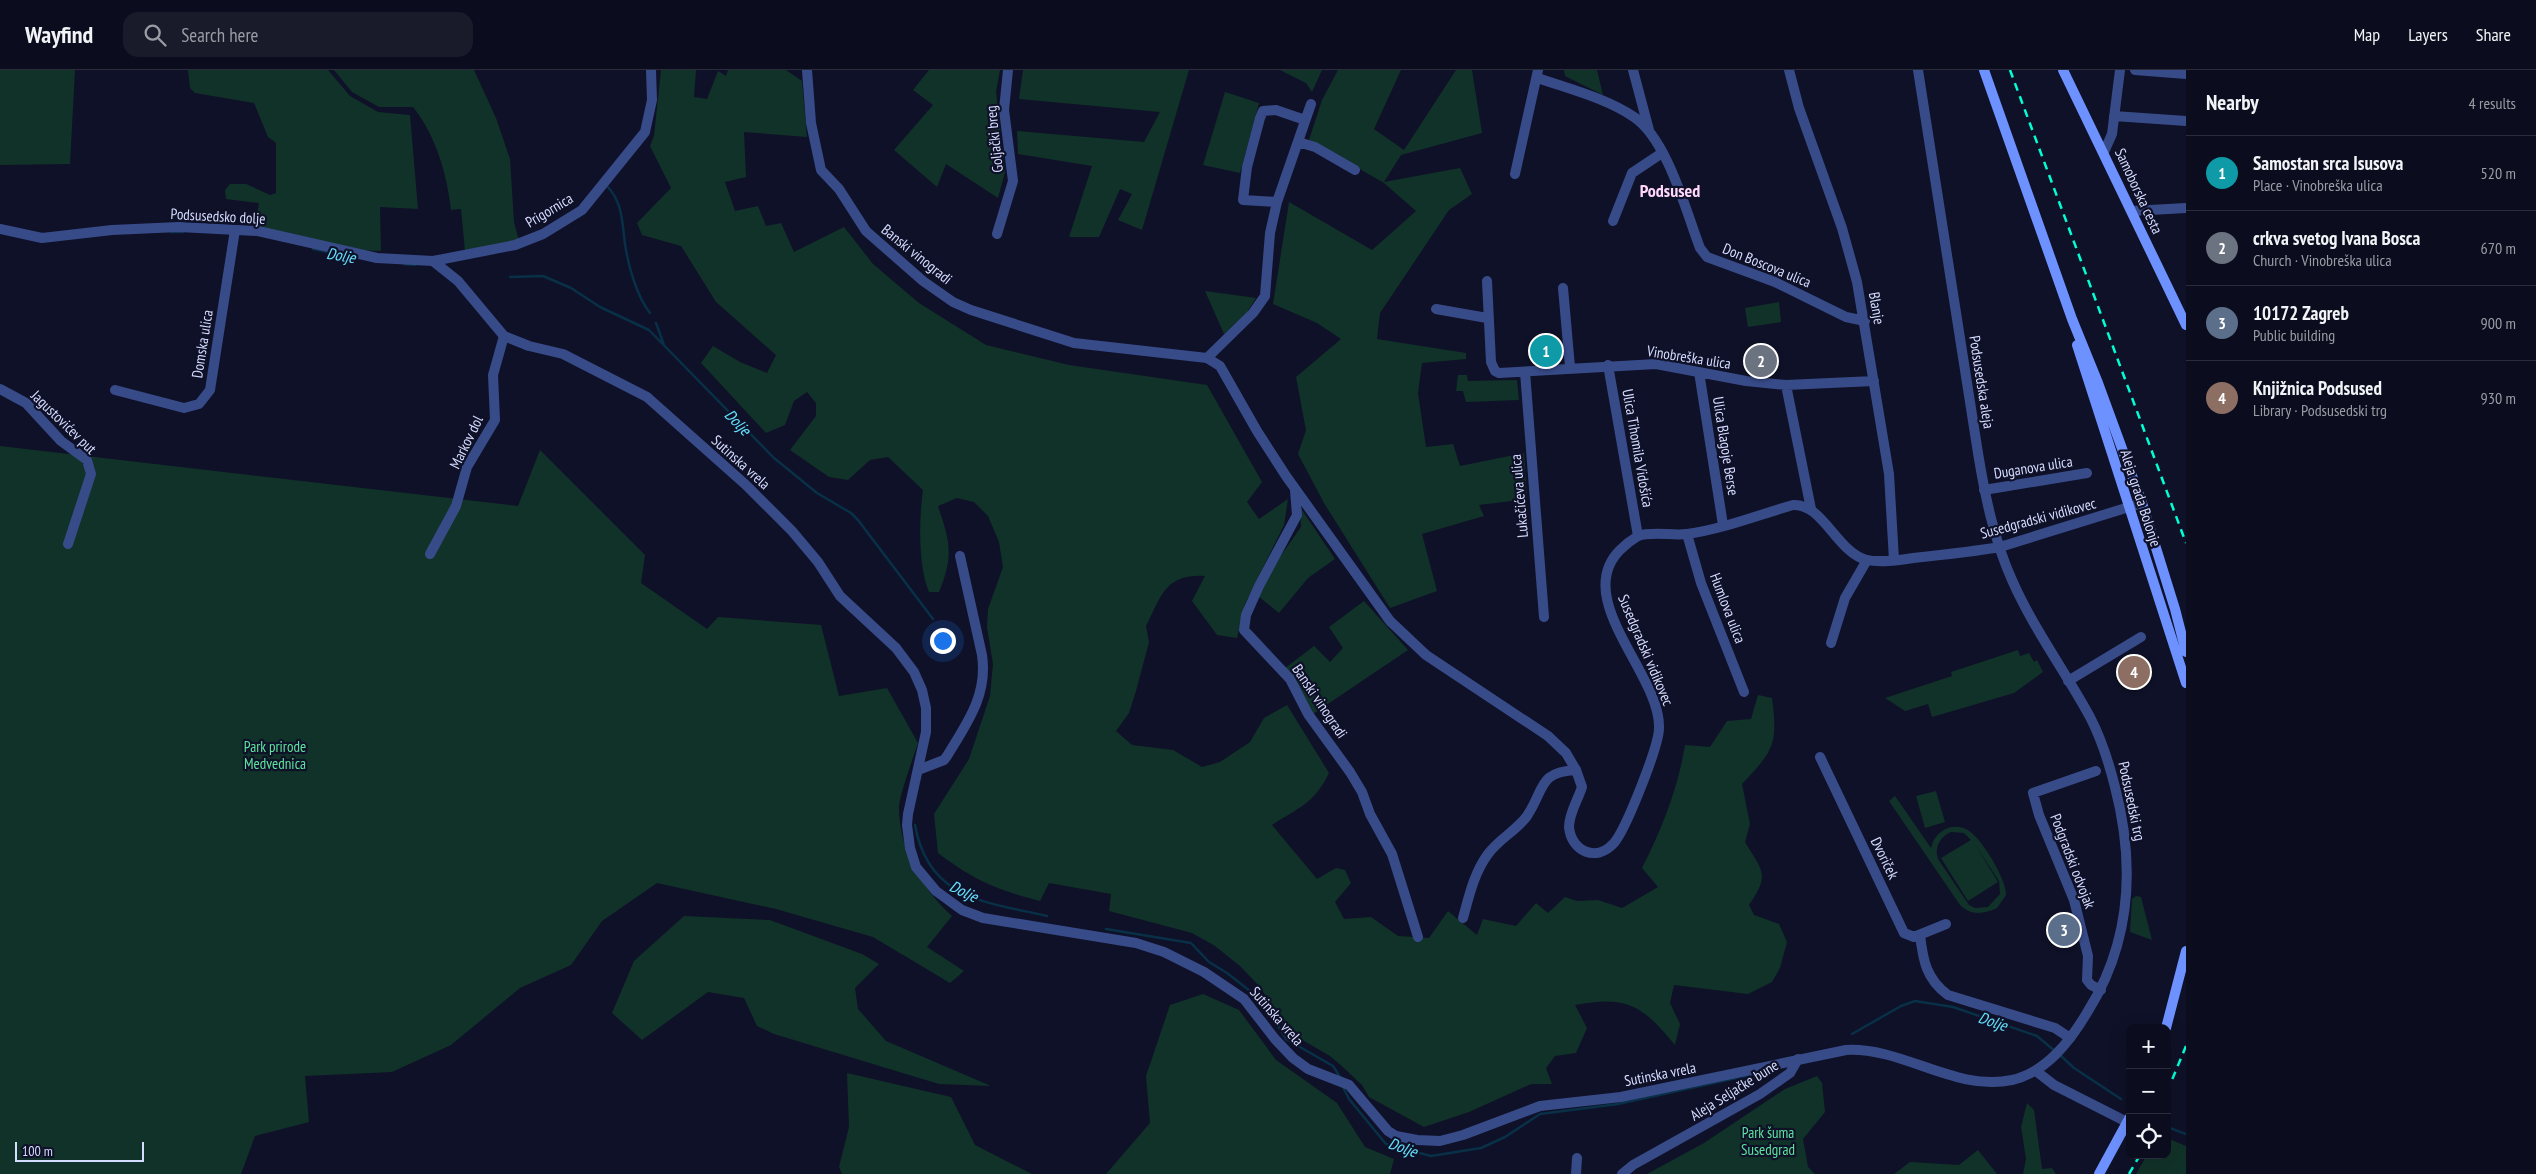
<!DOCTYPE html>
<meta charset="utf-8">
<style>
body{margin:0;font-family:"PT Sans Narrow",sans-serif;background:#191b2b;color:#f1f3f6}
.controls{position:absolute;right:15px;bottom:15px;display:grid;overflow:hidden;border-radius:10px;box-shadow:0 5px 20px #0002}
.controls button{width:45px;height:45px;display:grid;place-items:center;padding:0;border:0;border-bottom:1px solid #2b2d3c;background:#0b0d1e;color:#f1f3f6;font:25px sans-serif}
.scale{position:absolute;left:15px;bottom:12px;width:129px;box-sizing:border-box;padding-left:5px;border:2px solid #d6dcff;border-top:0;font-size:14px;line-height:18px;white-space:nowrap;color:#d6dcff;-webkit-text-stroke:4px #0f1128;paint-order:stroke}
.you{position:absolute;left:942px;top:570px;width:18px;height:18px;margin:-12px;border:4px solid #fff;border-radius:50%;background:#1a73e8;box-shadow:0 0 0 8px #1a73e833}
.badge{display:grid;place-items:center;width:32px;height:32px;border-radius:50%;background:#b45309;color:#fff;font-size:16px;font-weight:700}
.pin{position:absolute;translate:-50% -50%;border:2px solid #fff;box-shadow:0 1px 5px #0006}
.list{margin:0;padding:0;list-style:none}
h2{display:flex;justify-content:space-between;align-items:center;height:65px;margin:0;padding:0 20px;font-size:21px}
h2 small{font-size:16px;font-weight:400;color:#9a9ca4}
.list li{display:grid;grid-template-columns:32px 1fr auto;gap:15px;align-items:center;box-sizing:border-box;height:75px;padding:0 20px;border-top:1px solid #2b2d3c}
.list b{display:block;font-size:19px;white-space:nowrap}
.list p{margin:0;font-size:16px;white-space:nowrap;color:#9a9ca4}
.list em{font-size:16px;font-style:normal;color:#9a9ca4}
.icon{flex:none;width:28px;height:28px;fill:none;stroke:currentColor;stroke-width:2;stroke-linecap:round;stroke-linejoin:round}
.map{position:relative;flex:none;width:2186px;height:1104px;overflow:hidden}
header{display:flex;align-items:center;gap:30px;box-sizing:border-box;height:70px;padding:0 25px;background:#0b0d1e;border-bottom:1px solid #2b2d3c}
header strong{font-size:24px}
nav{display:flex;gap:28px;margin-inline-start:auto;font-size:18px}
.search{width:350px;height:45px;background:#191b2b;display:flex;align-items:center;gap:12px;box-sizing:border-box;padding:0 18px;border-radius:15px;color:#9a9ca4;font-size:19px}
main{display:flex}
aside{flex:1;background:#0b0d1e}
.map>svg:first-child{display:block}
.green{fill:#113228;fill-rule:evenodd}
.lines{fill:none;stroke-linecap:round;stroke-linejoin:round}
.stream{stroke:#083047;stroke-width:2.5}
.minor{stroke:#384b89;stroke-width:10}
.tertiary{stroke:#384b89;stroke-width:10}
.secondary{stroke:#6d91ff;stroke-width:10}
.rail{stroke:#02ffd4;stroke-width:2.5;stroke-dasharray:8 6;stroke-linecap:butt}
.labels{text-anchor:middle;dominant-baseline:central;stroke-width:4.5;stroke-linejoin:round;paint-order:stroke}
.street-label{font-size:15px;fill:#d6dcff;stroke:#0f1128}
.park-label{font-size:15px;fill:#5ce59d;stroke:#0f1128}
.water-label{font-size:16px;font-style:italic;fill:#64e1ff;stroke:#0f1128}
.quarter-label{font-size:18px;font-weight:bold;fill:#ffd8fb;stroke:#0f1128}
</style>
<header>
<strong>Wayfind</strong>
<div class="search"><svg class="icon" aria-label="search" viewBox="0 0 24 24"><circle cx="10" cy="10" r="6"/><path d="M15 15l6 6"/></svg>Search here</div>
<nav><a>Map</a><a>Layers</a><a>Share</a></nav>
</header>
<main>
<div class="map">
<svg width="2186" height="1104" viewBox="0 0 2186 1104">
<rect width="100%" height="100%" fill="#0f1128"/>
<path class="green" d="M0,0H75L70,94L0,95Z
M188,0H328L350,26L378,42L410,45L418,139L380,137L381,181C338,181 298,163 255,157L259,133L226,129L225,120L230,114H246L270,125L276,123V73L268,67L254,33L195,23L190,18Z
M334,0H474L496,48L510,89L514,152L519,171L465,181L461,139L451,140C447,104 436,66 413,37H379L352,22Z
M661,0H696L694,27L707,29L718,1L726,6L728,0H786L802,11L807,67L744,62L746,107L725,112L735,141L758,136L766,156L781,153L794,182L844,157L873,194L919,233L986,275L1069,295L1207,315L1262,412L1247,432L1259,449L1288,429L1284,455L1245,534L1237,568L1217,565L1192,531L1205,506C1165,504 1162,525 1146,556L1149,572L1136,621L1129,643L1116,661L1132,675L1173,680L1202,697L1220,692L1250,672L1264,648L1287,635L1329,703C1314,734 1299,737 1272,755L1317,809L1336,798L1345,800L1351,813L1335,832L1344,849L1371,847L1398,866L1429,868L1448,841L1477,865L1483,849L1516,856L1536,833L1548,843L1565,827L1577,831L1598,830L1622,838L1658,817L1642,798C1662,759 1678,718 1685,675L1710,677L1727,651L1751,649L1758,625L1772,628C1778,675 1774,680 1742,714L1750,754L1745,772C1763,802 1770,804 1749,835L1754,845L1779,854L1787,872L1780,898L1772,912L1748,924L1674,915L1670,933L1680,954L1675,975C1642,935 1627,925 1575,935L1587,958L1576,983L1555,986L1546,998L1552,1014H1531L1469,1042L1424,1057L1369,1027L1362,1015L1344,998L1330,986L1285,960L1261,918L1240,896L1215,876L1192,863L1109,841L1111,824L1049,813L1040,831C995,819 975,811 938,783L934,744L969,689L990,626L993,594L987,557L988,539L1003,497L999,472L988,446L974,432L957,428L938,436C950,472 954,485 939,522H929C918,496 919,449 923,420L888,387L870,390L848,410L829,407L790,380L816,346V333L807,322L794,331L785,355L766,363L701,293L713,276L740,292L767,303L776,285L716,232L681,176L642,165L637,153L671,118L650,76L654,66Z
M929,0H1000L996,22L1005,102L998,128L946,94L937,117L894,80L933,35L913,20Z
M1023,0H1189L1142,160L1118,150L1132,124L1120,119L1099,167H1069L1092,96L1018,84L1017,61L1144,72L1160,42L1019,29Z
M1280,0H1322L1312,22L1306,13Z
M1338,0H1401L1374,59L1404,80L1456,0H1472L1482,63L1401,85L1384,112L1460,98L1472,124L1449,140L1380,243L1377,269L1466,283V289L1422,293L1418,323L1426,377L1453,374L1460,396L1524,383L1527,429L1479,435L1484,446L1422,464L1437,521L1390,538L1324,433L1298,384L1306,360L1296,307L1341,269L1317,253L1273,234L1289,132L1372,180L1416,141L1384,113L1309,70L1322,30Z
M1564,0H1597L1603,25L1565,6Z
M1225,22L1259,33L1240,103L1203,95Z
M1205,221L1256,228L1247,242L1224,264Z
M1779,232L1781,252L1748,257L1745,238Z
M1458,305H1467L1468,311L1517,310L1519,330L1466,332L1463,321H1456Z
M0,376L518,436L540,380L645,485L641,513L707,559L718,547L821,555L839,626L887,618L918,673C913,689 899,725 899,739C900,782 922,818 952,846L927,877L964,901L950,913L873,867L776,839L657,813L602,851L571,895L520,918L451,975L392,1002L305,1006L309,1052L255,1066L241,1104H0Z
M1300,437L1335,489L1308,508L1279,543L1258,526L1275,494L1301,457Z
M1364,531L1408,580L1313,644L1284,599L1314,576L1330,592L1343,578L1329,557Z
M2018,580L2020,586L2029,583L2034,592L2037,590L2043,602L2014,623L1932,647L1928,634L1905,641L1885,628L1952,606L1951,602Z
M1936,721L1945,752L1925,758L1916,726Z
M1895,726L1931,778C1933,770 1936,765 1944,760C1950,756 1959,756 1966,759C1981,766 2007,810 2006,825L1997,838C1984,844 1971,846 1960,835L1889,731ZM1951,762L1964,763L1971,770L1941,788L1968,831L1998,812L1976,776L1999,811L2000,824L1988,837L1975,838L1969,835L1938,789C1934,777 1940,767 1951,762Z
M2136,826L2141,827L2152,870L2130,862L2132,829Z
M684,846L770,850L862,884L879,894L855,918L858,939L886,971L991,1016L939,1014L774,964L757,956L744,928L708,922L642,970L612,943L634,891Z
M1203,924L1239,940L1276,990L1337,1033L1365,1077L1394,1089L1390,1104H1106L1150,1053L1146,1006L1170,935Z
M847,1003L951,1027L975,1075L1032,1104H842L839,1097L849,1057Z
M1817,1006L1822,1013L1825,1042L1803,1069L1808,1097L1815,1104H1647L1704,1073L1785,1019Z
M2027,1033L2034,1040L2042,1099L2052,1098L2056,1104H2023L2026,1089L2021,1057Z
M2167,1068L2186,1076V1104H2136L2147,1085H2167Z
M1978,1080L1997,1104H1894L1910,1092L1959,1095Z"/>
<g class="lines">
<path class="stream" d="M607,116C623,133 622,152 625,174C628,195 637,227 650,243
M171,162H183
M313,179L357,188
M404,194L415,195
M510,207L543,206L571,218L600,237L649,260L774,388L817,423L851,443L858,450L933,549
M656,253L664,275
M915,755C928,829 985,832 1047,846
M1106,859L1191,873L1209,892L1227,903L1264,932L1286,969L1333,996L1340,1007
M1852,964L1901,936L1915,931L1953,937L2037,966L2056,982
M2060,985L2074,998L2121,1029
M1342,1015L1349,1029L1386,1074L1431,1086L1481,1078L1505,1067L1540,1044L1618,1034L1773,1000
M2167,1057L2186,1064"/>
<path class="minor" d="M1633,0L1649,60
M1789,0L1799,38L1842,158L1857,212L1889,404L1894,490
M2135,0L2186,4
M1538,8C1569,19 1606,28 1634,47C1667,69 1686,141 1700,178L1707,187L1775,212L1846,247L1865,251
M2114,46L2186,51
M1298,72L1315,77L1355,100
M2104,82L2112,64L2120,0
M1515,104L1538,0
M1277,132L1243,130L1247,97L1260,48L1263,41L1276,40L1305,50
M2132,141L2186,138
M1613,151L1632,103L1662,83
M997,164L1013,111L1004,40L1008,0
M433,191L515,175L543,164L582,140L645,62L652,30L651,0
M1487,211L1491,292L1495,301L1499,303L1656,294L1746,311L1786,315L1874,311
M1563,218L1570,297
M1436,239L1487,248
M1207,288L1253,243L1265,226L1270,163L1277,132L1311,34
M1608,295L1638,466
M1525,302L1544,547
M1699,302L1723,455
M1786,315L1811,439
M0,319L26,333L61,371L87,390L91,404L68,474
M115,320L184,338L199,334L210,320L235,160
M1295,420L1297,445L1259,516L1246,545L1244,560L1290,609L1308,644L1350,702L1362,722L1370,744L1392,784L1418,867
M1984,420L2087,403
M1687,464L1701,513L1744,622
M2000,477L2142,433
M430,484L456,436L467,397L495,350L493,305L504,266
M1831,573L1845,528L1867,490
M2068,611L2141,567
M1820,687L1904,863L1914,867L1946,854
M918,700L944,690L947,686C967,653 988,625 982,585L960,486
M2096,701L2033,723L2039,745L2074,830L2088,886L2087,910L2091,915L2101,920
M1463,848C1469,826 1474,803 1488,784C1499,769 1517,760 1527,746C1545,719 1538,702 1576,700
M1920,865C1923,890 1926,909 1948,925L2055,958L2070,968
M2036,1001L2054,1015L2127,1052
M1576,1104L1577,1088
M1622,1104L1633,1095L1760,1024L1790,1003L1798,989"/>
<path class="tertiary" d="M807,0L811,53L821,100L839,119L866,161L923,211L953,232L971,240L1074,273L1207,288L1220,296L1257,361L1286,406L1390,551L1426,585L1548,666L1566,683L1576,700L1582,717C1578,730 1569,743 1569,757C1571,781 1596,793 1614,773C1626,759 1659,676 1659,658C1661,605 1571,529 1620,480C1624,476 1633,469 1638,466C1653,461 1672,466 1687,464C1723,459 1758,445 1793,435C1823,433 1837,483 1867,490C1881,493 1899,490 1913,488C1942,485 1971,482 2000,477
M0,159L42,168L112,160L179,157L258,161L377,188L433,191L458,211L504,266L529,276L563,284L647,327L746,415L792,461L818,492L840,526L896,578L914,602L922,620L926,638V662L908,744L907,755L910,778L916,797L936,821L962,840L983,848L1136,873L1164,882L1204,902L1244,929L1275,969L1293,988L1308,999L1349,1015L1388,1061L1396,1066L1417,1070L1440,1071L1463,1065L1540,1036L1621,1027L1846,980C1904,977 1954,1022 2012,1010C2047,1002 2071,970 2088,941C2131,872 2135,794 2115,717C2109,693 2102,670 2090,647C2065,601 2033,558 2012,510C1994,470 1985,426 1978,383L1918,0"/>
<path class="secondary" d="M1984,0L2072,249L2098,313L2142,433L2175,539L2186,582
M2063,0L2186,255
M2077,275L2186,613
M2166,958L2186,881
M2099,1104L2130,1047"/>
<path class="rail" d="M2010,0L2186,473
M2167,1022L2186,976
M2129,1104L2140,1085"/>
</g>
<g class="labels">
<g class="street-label">
<text transform="translate(994 69) rotate(-96)">Goljački breg</text>
<text transform="translate(2139 121) rotate(65)">Samoborska cesta</text>
<text transform="translate(549 140) rotate(-31)">Prigornica</text>
<text transform="translate(218 146) rotate(3)">Podsusedsko dolje</text>
<text transform="translate(917 184) rotate(39)">Banski vinogradi</text>
<text transform="translate(1767 195) rotate(22)">Don Boscova ulica</text>
<text transform="translate(1877 238) rotate(80)">Blanje</text>
<text transform="translate(202 274) rotate(-81)">Domska ulica</text>
<text transform="translate(1689 287) rotate(9)">Vinobreška ulica</text>
<text transform="translate(1982 312) rotate(81)">Podsusedska aleja</text>
<text transform="translate(64 352) rotate(44)">Jagustovićev put</text>
<text transform="translate(466 372) rotate(-64)">Markov dol</text>
<text transform="translate(1726 376) rotate(81)">Ulica Blagoje Berse</text>
<text transform="translate(1638 378) rotate(80)">Ulica Tihomila Vidošića</text>
<text transform="translate(741 392) rotate(42)">Sutinska vrela</text>
<text transform="translate(2033 397) rotate(-9)">Duganova ulica</text>
<text transform="translate(1519 426) rotate(-95)">Lukačićeva ulica</text>
<text transform="translate(2141 428) rotate(72)">Aleja grada Bolonje</text>
<text transform="translate(2038 448) rotate(-15)">Susedgradski vidikovec</text>
<text transform="translate(1728 538) rotate(69)">Humlova ulica</text>
<text transform="translate(1646 580) rotate(67)">Susedgradski vidikovec</text>
<text transform="translate(1320 631) rotate(56)">Banski vinogradi</text>
<text transform="translate(2132 731) rotate(78)">Podsusedski trg</text>
<text transform="translate(1885 788) rotate(64)">Dvoriček</text>
<text transform="translate(2073 791) rotate(69)">Podgradski odvojak</text>
<text transform="translate(1277 946) rotate(49)">Sutinska vrela</text>
<text transform="translate(1660 1004) rotate(-11)">Sutinska vrela</text>
<text transform="translate(1734 1020) rotate(-32)">Aleja Seljačke bune</text>
</g>
<g class="park-label">
<text x="275" y="676">Park prirode<tspan x="275" dy="17">Medvednica</tspan></text>
<text x="1768" y="1062">Park šuma<tspan x="1768" dy="17">Susedgrad</tspan></text>
</g>
<g class="water-label">
<text transform="translate(341 185) rotate(10)">Dolje</text>
<text transform="translate(738 352) rotate(46)">Dolje</text>
<text transform="translate(964 821) rotate(26)">Dolje</text>
<text transform="translate(1993 951) rotate(19)">Dolje</text>
<text transform="translate(1403 1077) rotate(20)">Dolje</text>
</g>
<g class="quarter-label">
<text x="1670" y="120">Podsused</text>
</g>
</g>
</svg>
<div class="controls">
<button>+</button>
<button>−</button>
<button><svg class="icon" aria-label="locate" viewBox="0 0 24 24"><circle cx="12" cy="12" r="6"/><path d="M12 2v4M12 18v4M2 12h4M18 12h4"/></svg></button>
</div>
<div class="scale">100 m</div>
<div class="you"></div>
<div class="pin badge" style="left:1546px;top:281px;background:#0f9aa8">1</div>
<div class="pin badge" style="left:1761px;top:291px;background:#6b7280">2</div>
<div class="pin badge" style="left:2064px;top:860px;background:#5c6f8a">3</div>
<div class="pin badge" style="left:2134px;top:602px;background:#8d6e63">4</div>
</div>
<aside>
<h2>Nearby<small>4 results</small></h2>
<ul class="list">
<li><span class="badge" style="background:#0f9aa8">1</span><div><b>Samostan srca Isusova</b><p>Place · Vinobreška ulica</p></div><em>520 m</em></li>
<li><span class="badge" style="background:#6b7280">2</span><div><b>crkva svetog Ivana Bosca</b><p>Church · Vinobreška ulica</p></div><em>670 m</em></li>
<li><span class="badge" style="background:#5c6f8a">3</span><div><b>10172 Zagreb</b><p>Public building</p></div><em>900 m</em></li>
<li><span class="badge" style="background:#8d6e63">4</span><div><b>Knjižnica Podsused</b><p>Library · Podsusedski trg</p></div><em>930 m</em></li>
</ul>
</aside>
</main>
